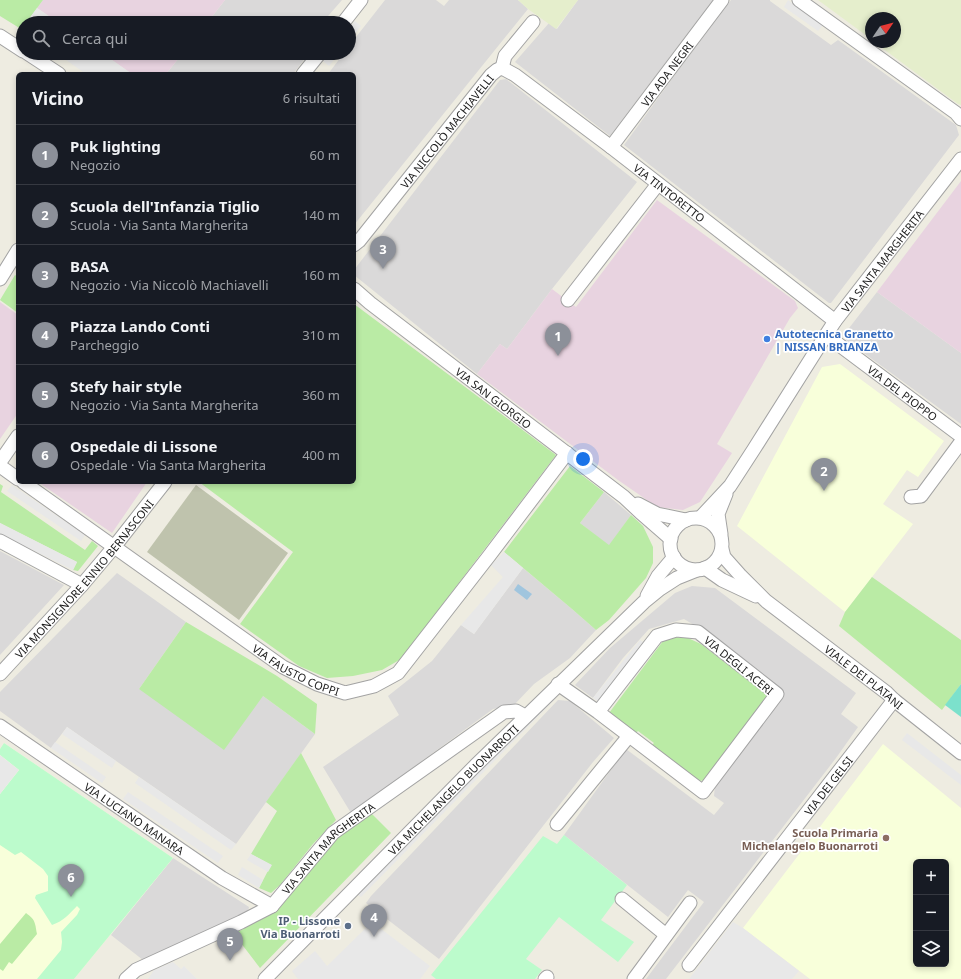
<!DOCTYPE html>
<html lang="it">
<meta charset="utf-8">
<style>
body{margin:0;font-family:"Noto Sans",sans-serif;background:#20242c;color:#f1f3f6}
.controls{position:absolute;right:12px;bottom:12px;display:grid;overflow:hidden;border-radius:6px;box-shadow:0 2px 6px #0003}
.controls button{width:36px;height:36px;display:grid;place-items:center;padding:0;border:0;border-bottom:1px solid #363941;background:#171b24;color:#f1f3f6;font:20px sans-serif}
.compass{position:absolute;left:865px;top:12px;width:36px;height:36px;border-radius:50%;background:#171b24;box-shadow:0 2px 6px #0003;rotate:55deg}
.you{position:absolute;left:583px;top:459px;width:14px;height:14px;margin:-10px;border:3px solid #fff;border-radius:50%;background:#1a73e8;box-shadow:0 0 0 6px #1a73e833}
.badge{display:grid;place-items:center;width:26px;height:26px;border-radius:50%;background:#8c9099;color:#fff;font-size:13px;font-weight:700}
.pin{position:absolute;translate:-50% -33px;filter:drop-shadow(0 1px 2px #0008)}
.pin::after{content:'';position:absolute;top:21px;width:14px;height:12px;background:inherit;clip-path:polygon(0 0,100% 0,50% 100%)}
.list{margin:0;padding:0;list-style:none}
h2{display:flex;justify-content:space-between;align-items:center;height:52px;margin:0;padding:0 16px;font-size:17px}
h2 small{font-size:13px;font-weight:400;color:#9ea1a6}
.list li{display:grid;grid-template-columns:26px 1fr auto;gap:12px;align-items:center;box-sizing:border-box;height:60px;padding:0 16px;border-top:1px solid #363941}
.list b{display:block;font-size:15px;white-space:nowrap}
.list p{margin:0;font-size:13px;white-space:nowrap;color:#9ea1a6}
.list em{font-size:13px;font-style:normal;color:#9ea1a6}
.icon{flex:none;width:22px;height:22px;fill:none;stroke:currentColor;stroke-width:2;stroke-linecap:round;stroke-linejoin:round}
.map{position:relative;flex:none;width:961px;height:979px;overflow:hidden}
.search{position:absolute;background:#171b24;box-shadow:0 2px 6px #0003;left:16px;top:16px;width:340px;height:44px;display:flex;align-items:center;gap:10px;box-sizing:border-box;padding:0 14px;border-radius:22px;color:#9ea1a6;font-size:15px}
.panel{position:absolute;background:#171b24;box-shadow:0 2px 6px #0003;left:16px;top:72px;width:340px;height:412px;border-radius:6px}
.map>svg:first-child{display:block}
.residential{fill:#dad9d9}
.industrial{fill:#e8d3e0}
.education{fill:#f8ffda;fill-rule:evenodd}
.construction{fill:#bfc3ad}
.farmland{fill:#e5eecc}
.grass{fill:#baeba5}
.park{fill:#bcfbcc}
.pitch{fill:#7ce1cc}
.parking{fill:#e8e8e8}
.water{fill:#a0c5de}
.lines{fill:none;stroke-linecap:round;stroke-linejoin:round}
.minor-casing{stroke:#a3a3a3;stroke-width:15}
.minor{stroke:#fff;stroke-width:13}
.shop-dot{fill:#3f7fe0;stroke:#fff;stroke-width:1.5}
.education-dot{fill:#8d6e63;stroke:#fff;stroke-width:1.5}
.service-dot{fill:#5c6f8a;stroke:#fff;stroke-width:1.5}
.labels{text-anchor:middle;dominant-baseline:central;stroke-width:3.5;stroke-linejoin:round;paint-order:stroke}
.street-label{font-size:11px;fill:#1c1c1c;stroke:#fff}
.shop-label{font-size:11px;font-weight:bold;fill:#366cbe;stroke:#fff;text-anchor:start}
.education-label{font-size:11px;font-weight:bold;fill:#785e54;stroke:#fff;text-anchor:end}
.service-label{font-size:11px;font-weight:bold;fill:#4e5e75;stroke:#fff;text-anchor:end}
</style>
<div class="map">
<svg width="961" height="979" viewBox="0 0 961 979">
<rect width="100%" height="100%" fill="#eeece1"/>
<path class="residential" d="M225,0H342L322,23H207Z
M385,0H436L444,6L449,0H518L528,9L354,225V74H328L344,53H349V46Z
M578,0H713L610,136L515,62L549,23L557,29Z
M731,0H770V1L831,45L838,40L956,125L959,135L831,303H829L624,145L677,72Z
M183,53H300L306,57L293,74H166Z
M506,79L637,182L552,289L507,349L500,344L477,374L354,275V270L500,80Z
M877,292L961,353V424L846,340V332Z
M604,492L631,515L609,546L580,523Z
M0,551L64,585L0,655Z
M523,568L572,609L596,630L570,658L534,684L514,705L493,709L351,813L323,767L399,715L388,696L432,661L461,625L474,634Z
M117,573L186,622L139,689L263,696L315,734L236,844L67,727L51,748L0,711V692Z
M692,586L715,588L856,693L841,714L858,727L836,758L666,979H646L704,902L688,890L668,917L564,835L626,749L714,815L724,803L714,796L715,786L724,770L783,692L699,628L684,619L649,629L623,658L593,698L575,685L610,648L675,593Z
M558,700L570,701L614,738L593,762L439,959L366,903L371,896Z
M173,858L249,907L247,915L143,960L111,935Z"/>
<path class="industrial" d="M43,0H225L207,23H59L37,8Z
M102,53H183L166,74H132Z
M961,181V353L877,292Z
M657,200L795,301L798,308L790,318L717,444L732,453L700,502L683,510L657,507L618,480L477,374L500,344L507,349L552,289L576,307Z
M0,302L18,315V413L0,439Z
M38,482H147L112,533Z"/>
<path class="education" d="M840,364L944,441L918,477L907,470L883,504L913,524L845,612L737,526L822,367Z
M4,743L173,858L74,979H0V749Z
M883,744L961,808V979H810L743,928ZM916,862H946V964H916Z"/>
<path class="construction" d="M196,485L288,553L239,620L147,552Z"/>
<path class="farmland" d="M518,0H578L556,29L528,9Z
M818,0H961V105L958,104L874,42H895V18H871V39Z"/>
<path class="grass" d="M0,0H43L26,23H23V27L21,29L0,16Z
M15,275L18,277V313L0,300Z
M354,304L556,455L401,659L382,670L353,676L327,678L299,666L240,624L293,552L199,482H354Z
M570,466L604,492L580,523L609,545L631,515L643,526L653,547V563L646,578L609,620L596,630L572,609L504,552Z
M0,484L3,486L1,492L85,550L92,541L98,546L78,571L73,570L77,562L0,523Z
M872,577L961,640V684L942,710L839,626L845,612Z
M186,622L277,676L317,704L315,734L263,696L224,750L139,689Z
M673,637L688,638L701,644L767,695L769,700L706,780L699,781L651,746L654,743L638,731L635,734L609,713L663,641Z
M301,753L336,820L313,844L280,885L271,893L259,888L271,865L251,854L277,811L266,802Z
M371,813L391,833L260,968L234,934L266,916L331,841Z
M26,913C30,916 34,919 35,924C36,927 36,930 37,934L12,964L9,962L3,971L0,969V944Z"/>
<path class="park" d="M4,743L173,858L74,979H37L61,950L62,942L61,932L77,915L80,909L77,906C69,914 64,921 52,925L35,898L36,895L48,891V876L43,869L21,852L15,855L0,845V794L19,770L0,755V749Z
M564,835L627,885L601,920L634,942L618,962L559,917L526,959L542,970L535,979H436L431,975L543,836L557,844Z"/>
<path class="pitch" d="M961,684V717L945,705Z"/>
<path class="parking" d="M788,0L823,25L818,31L784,7Z
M37,8L59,23H26Z
M355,21L361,26L349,41V28Z
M56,53H102L132,74H86Z
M329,53H339L329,66L323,61Z
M12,485L85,535L81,541L7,491Z
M0,523L77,562L73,570L0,534Z
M504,552L523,568L474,634L461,625L503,577L491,565Z
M640,640L649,646L603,705L593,698Z
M552,695L556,698L361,897L355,893Z
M67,727L116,761L112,768L62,734Z
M907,733L961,775V785L902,740Z
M55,742L106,777L102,783L51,748Z
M0,755L19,770L0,794Z
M139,777L236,844L231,850L135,783Z
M128,792L223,856L218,863L123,799Z
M251,854L272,865L268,872L247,860Z
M242,867L263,880L259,888L238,875Z
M372,922L430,966L420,979H298L292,971L315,951L327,966Z
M733,922L743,928L799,971L792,979H689Z
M173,962L181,969L184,966L197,979H148L154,970Z"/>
<path class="water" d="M518,584L532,594L527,600L514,590Z"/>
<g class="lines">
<defs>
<g id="minor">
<path d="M799,0L956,113L961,119"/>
<path d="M343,23L361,0"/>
<path d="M0,36L23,51"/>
<path d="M27,53L59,74"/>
<path id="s1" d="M502,68L515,75L611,147L835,321"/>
<path d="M502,68L505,56L533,22"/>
<path d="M303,74L320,53"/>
<path id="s2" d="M611,147L722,0"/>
<path id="s3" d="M354,245L359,241L491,75L497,70L502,68"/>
<path d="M0,279L18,250"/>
<path id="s4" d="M354,289L370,303L624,497L640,512L671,539"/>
<path d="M568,300L658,184"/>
<path id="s5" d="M826,335L961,436"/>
<path d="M0,462L18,436"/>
<path d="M0,466L18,479"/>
<path id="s6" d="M23,482L283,667L317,684L345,693L374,686L398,673L489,556L567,453"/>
<path d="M911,497L921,496L961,442"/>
<path d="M638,504L657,514L686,520"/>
<path id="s7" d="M700,518L730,486L754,449L826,335L835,321L961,159"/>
<circle cx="696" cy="544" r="26"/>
<path d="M721,534L718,514L726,494"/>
<path d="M0,541L82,585"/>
<path id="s8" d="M722,549L724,557L740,575L766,601L887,693L894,700L961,753"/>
<path d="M705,568L722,580L756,596"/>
<path d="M647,596L658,576L674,557"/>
<path id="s9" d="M0,674L82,585L114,547L165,482"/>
<path d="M558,684L598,712L703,792L777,694L698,632L676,630L657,636L598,712"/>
<path id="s10" d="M0,726L222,878L272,906"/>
<path d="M557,824L629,736"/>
<path d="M622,899L666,935"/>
<path id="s11" d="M689,965L894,700"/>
<path id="s12" d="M126,979L136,970L241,922L272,906L333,833L504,712L516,711L525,716"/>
<path id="s13" d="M265,979L475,766L644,602L660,589L677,578L697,570"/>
<path d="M545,979L547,977"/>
<path d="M634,979L690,903"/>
</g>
</defs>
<use href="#minor" class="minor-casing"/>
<use href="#minor" class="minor"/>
</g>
<circle class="shop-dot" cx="767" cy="339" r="4"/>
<circle class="education-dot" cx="886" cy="838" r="4"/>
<circle class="service-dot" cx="348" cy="926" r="4"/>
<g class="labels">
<g class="street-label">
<text stroke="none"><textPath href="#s2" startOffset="92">VIA ADA NEGRI</textPath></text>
<text stroke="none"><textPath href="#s3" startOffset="147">VIA NICCOLÒ MACHIAVELLI</textPath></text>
<text stroke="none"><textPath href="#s1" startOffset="209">VIA TINTORETTO</textPath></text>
<text stroke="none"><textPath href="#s7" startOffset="316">VIA SANTA MARGHERITA</textPath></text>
<text stroke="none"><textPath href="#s5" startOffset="96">VIA DEL PIOPPO</textPath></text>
<text stroke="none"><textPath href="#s4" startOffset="177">VIA SAN GIORGIO</textPath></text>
<text stroke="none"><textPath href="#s9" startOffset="127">VIA MONSIGNORE ENNIO BERNASCONI</textPath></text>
<text transform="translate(739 665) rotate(39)">VIA DEGLI ACERI</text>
<text stroke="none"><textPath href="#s6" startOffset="332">VIA FAUSTO COPPI</textPath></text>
<text stroke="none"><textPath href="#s8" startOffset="193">VIALE DEI PLATANI</textPath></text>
<text stroke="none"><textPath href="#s11" startOffset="227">VIA DEI GELSI</textPath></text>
<text stroke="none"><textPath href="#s13" startOffset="267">VIA MICHELANGELO BUONARROTI</textPath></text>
<text stroke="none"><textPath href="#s10" startOffset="163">VIA LUCIANO MANARA</textPath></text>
<text stroke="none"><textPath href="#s12" startOffset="245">VIA SANTA MARGHERITA</textPath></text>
</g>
<g class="shop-label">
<text x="775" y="333">Autotecnica Granetto<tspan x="775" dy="13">| NISSAN BRIANZA</tspan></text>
</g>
<g class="education-label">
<text x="878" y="832">Scuola Primaria<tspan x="878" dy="13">Michelangelo Buonarroti</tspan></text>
</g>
<g class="service-label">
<text x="340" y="920">IP - Lissone<tspan x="340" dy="13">Via Buonarroti</tspan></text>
</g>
</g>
</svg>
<div class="controls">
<button>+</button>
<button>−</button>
<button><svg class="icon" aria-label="layers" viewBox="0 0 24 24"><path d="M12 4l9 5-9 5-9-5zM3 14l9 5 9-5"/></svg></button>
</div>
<svg class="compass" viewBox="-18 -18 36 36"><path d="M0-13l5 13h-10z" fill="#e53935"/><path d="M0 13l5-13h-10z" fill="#9ea1a6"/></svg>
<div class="you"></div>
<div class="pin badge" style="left:558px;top:356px">1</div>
<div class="pin badge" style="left:824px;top:491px">2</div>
<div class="pin badge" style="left:383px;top:269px">3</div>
<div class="pin badge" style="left:374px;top:937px">4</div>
<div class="pin badge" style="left:230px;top:961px">5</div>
<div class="pin badge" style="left:71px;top:897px">6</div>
<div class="search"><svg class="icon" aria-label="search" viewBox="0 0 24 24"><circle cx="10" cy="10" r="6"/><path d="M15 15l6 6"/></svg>Cerca qui</div>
<section class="panel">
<h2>Vicino<small>6 risultati</small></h2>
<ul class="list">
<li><span class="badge">1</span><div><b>Puk lighting</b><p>Negozio</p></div><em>60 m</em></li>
<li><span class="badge">2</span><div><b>Scuola dell'Infanzia Tiglio</b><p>Scuola · Via Santa Margherita</p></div><em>140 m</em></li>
<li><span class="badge">3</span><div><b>BASA</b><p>Negozio · Via Niccolò Machiavelli</p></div><em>160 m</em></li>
<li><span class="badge">4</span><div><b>Piazza Lando Conti</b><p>Parcheggio</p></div><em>310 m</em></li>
<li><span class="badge">5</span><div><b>Stefy hair style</b><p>Negozio · Via Santa Margherita</p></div><em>360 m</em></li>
<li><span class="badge">6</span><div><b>Ospedale di Lissone</b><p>Ospedale · Via Santa Margherita</p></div><em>400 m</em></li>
</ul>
</section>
</div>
